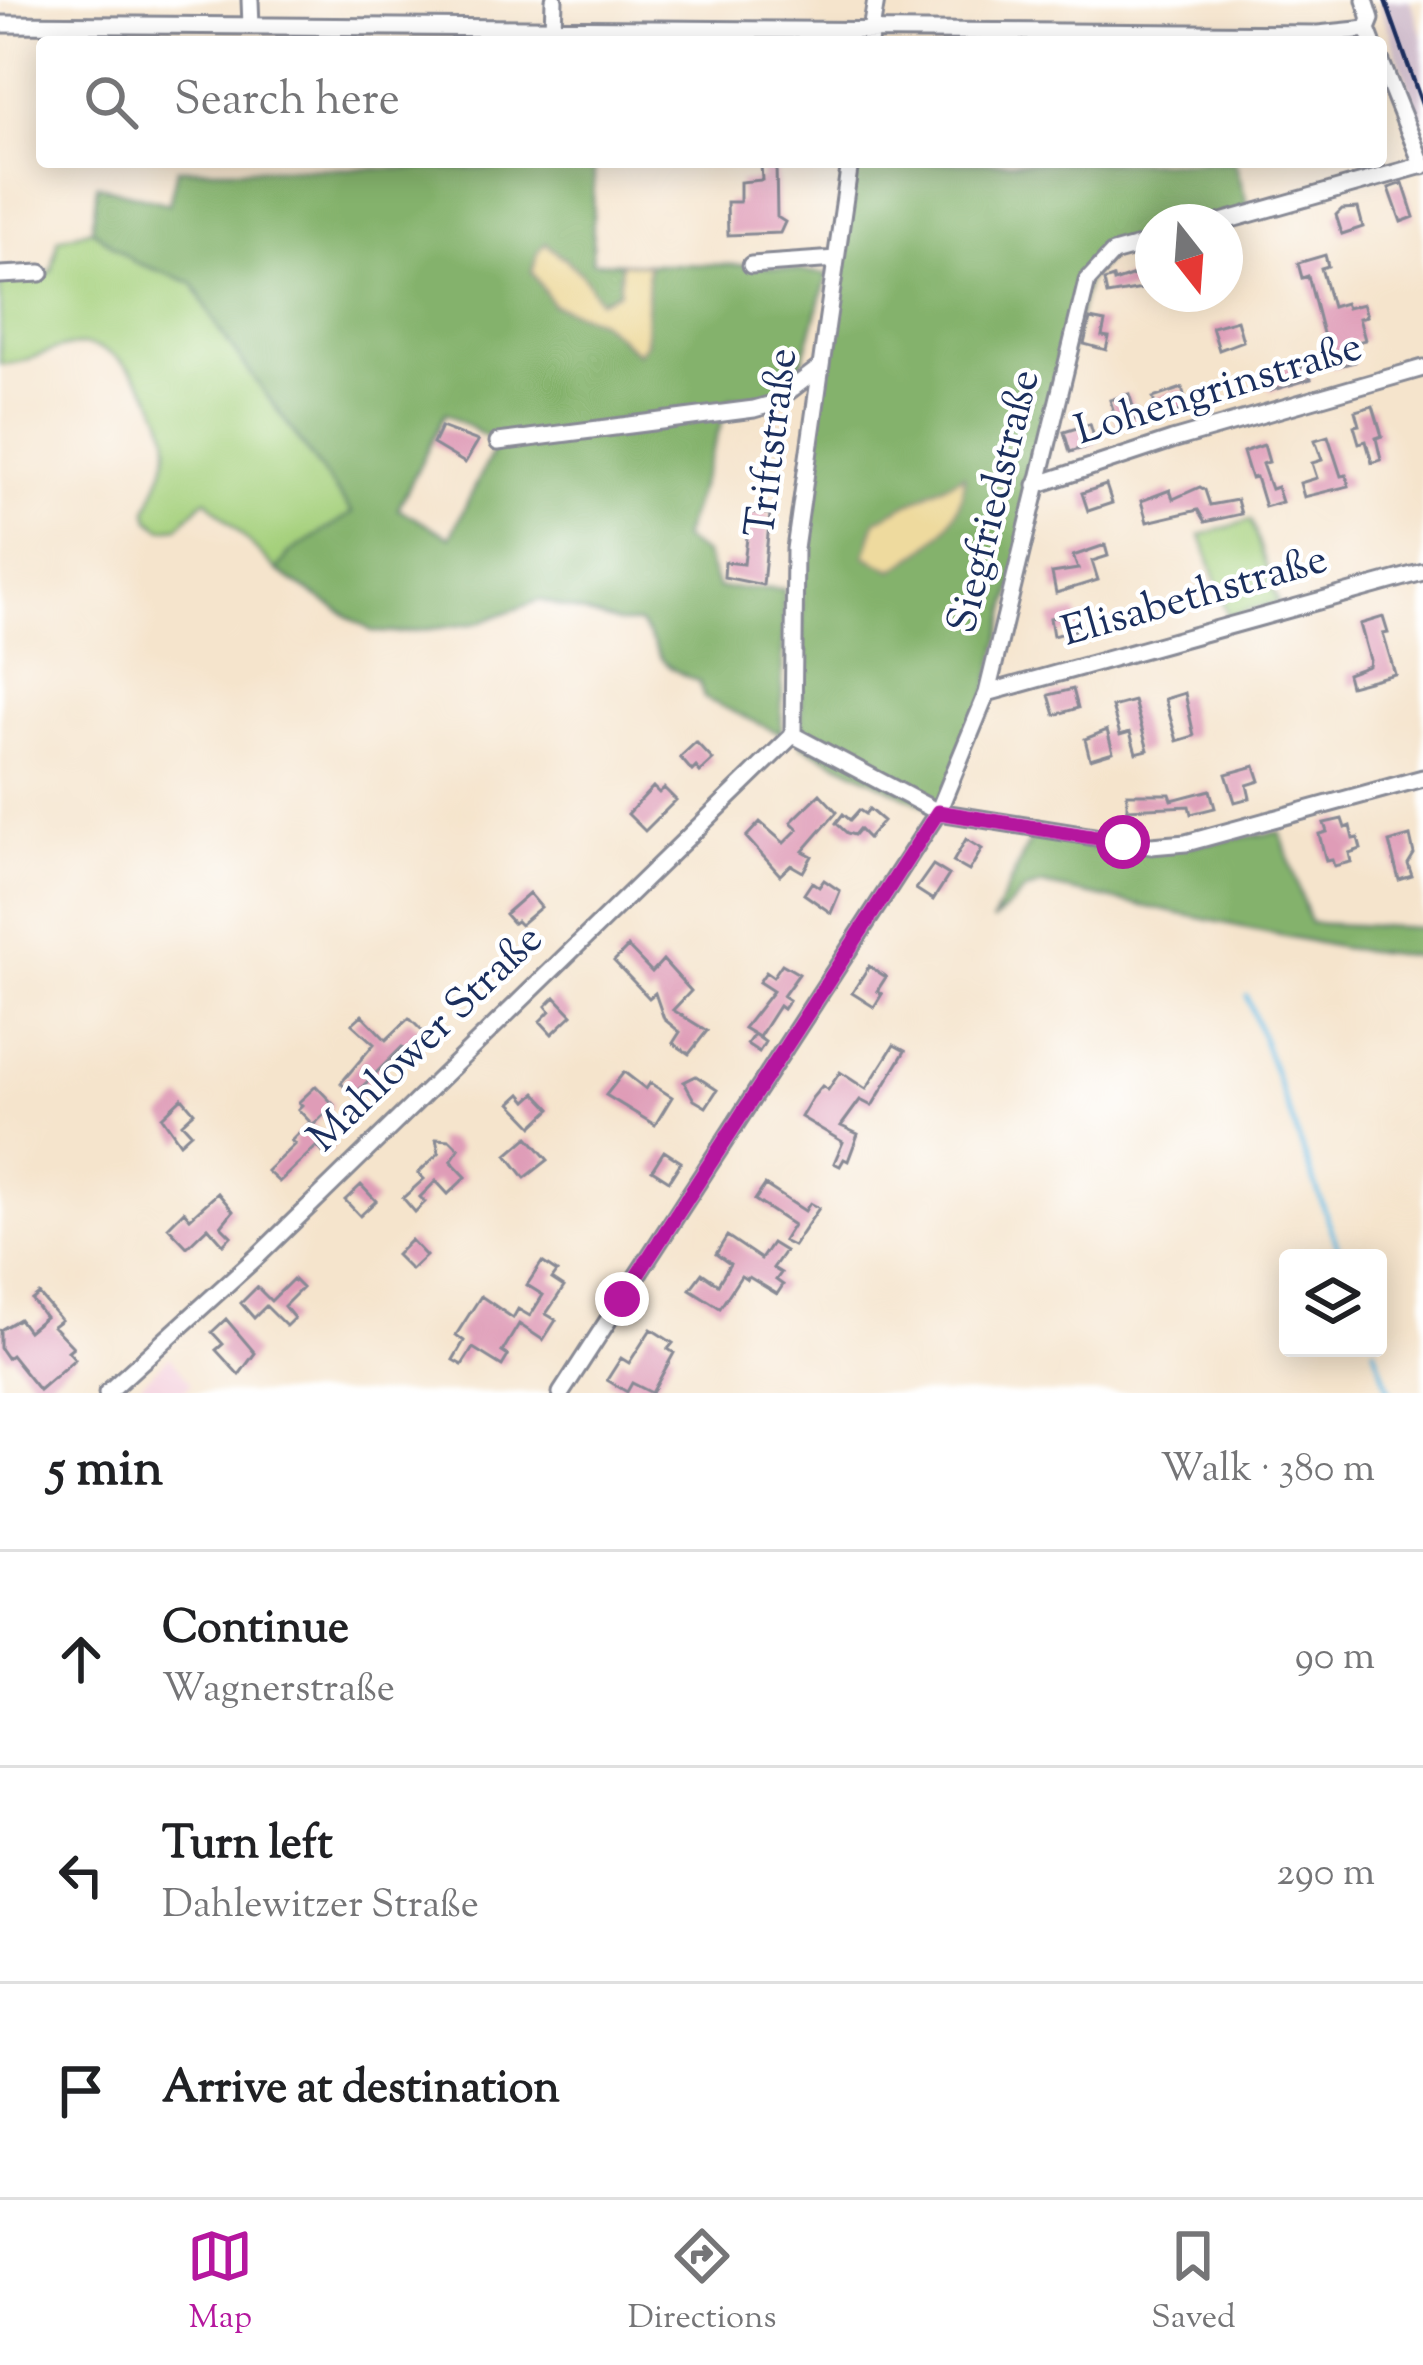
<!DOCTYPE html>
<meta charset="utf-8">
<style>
body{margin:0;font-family:"Sorts Mill Goudy",serif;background:#f6f6f6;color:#202124}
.controls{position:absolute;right:36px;bottom:36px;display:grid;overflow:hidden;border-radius:12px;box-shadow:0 6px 30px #0003}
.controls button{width:108px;height:108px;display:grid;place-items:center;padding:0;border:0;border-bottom:3px solid #e0e0e0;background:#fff;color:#202124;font:60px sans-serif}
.compass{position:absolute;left:1135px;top:204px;width:108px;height:108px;border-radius:50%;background:#fff;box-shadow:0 6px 30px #0003;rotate:163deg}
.stop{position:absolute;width:36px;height:36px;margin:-27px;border:9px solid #b5179e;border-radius:50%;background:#fff}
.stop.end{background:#b5179e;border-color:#fff;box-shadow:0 3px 12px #0008}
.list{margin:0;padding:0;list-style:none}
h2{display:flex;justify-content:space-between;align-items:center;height:156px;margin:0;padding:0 48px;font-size:51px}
h2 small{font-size:39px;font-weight:400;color:#757577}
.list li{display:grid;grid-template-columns:78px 1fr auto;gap:36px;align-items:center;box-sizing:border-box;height:216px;padding:0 48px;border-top:3px solid #e0e0e0}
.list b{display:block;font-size:45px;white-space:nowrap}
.list p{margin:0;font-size:39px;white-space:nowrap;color:#757577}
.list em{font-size:39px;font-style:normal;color:#757577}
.icon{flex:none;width:66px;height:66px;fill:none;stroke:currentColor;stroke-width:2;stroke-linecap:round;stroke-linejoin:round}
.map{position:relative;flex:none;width:1423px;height:1393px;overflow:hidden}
.search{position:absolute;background:#fff;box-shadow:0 6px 30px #0003;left:36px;right:36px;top:36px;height:132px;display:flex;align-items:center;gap:30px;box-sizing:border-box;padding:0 42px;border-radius:12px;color:#757577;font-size:45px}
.sheet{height:804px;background:#fff}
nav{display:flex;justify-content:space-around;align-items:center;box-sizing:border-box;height:168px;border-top:3px solid #e0e0e0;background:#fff;font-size:33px;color:#757577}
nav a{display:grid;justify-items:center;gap:6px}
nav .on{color:#b5179e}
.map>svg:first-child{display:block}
.built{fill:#f4cfdc}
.industrial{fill:#d0bdcc}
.green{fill:#a5d07c;stroke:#60806d;stroke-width:3}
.forest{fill:#84b26c;stroke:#507065;stroke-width:3;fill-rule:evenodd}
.sand{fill:#eeda9e;stroke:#84847e;stroke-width:3}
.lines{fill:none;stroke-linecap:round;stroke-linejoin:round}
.stream{stroke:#66bce3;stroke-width:4.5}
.building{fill:#df9cb7}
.minor-casing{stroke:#888a95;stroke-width:21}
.minor{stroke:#fff;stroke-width:15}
.rail{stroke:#1b2f5e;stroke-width:4.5}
.route{stroke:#b5179e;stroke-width:15}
.labels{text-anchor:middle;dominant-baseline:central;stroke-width:9;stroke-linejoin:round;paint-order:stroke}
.street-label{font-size:42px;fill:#1b2f5e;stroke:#fff}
</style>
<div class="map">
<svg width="1423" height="1393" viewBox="0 0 1423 1393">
<rect width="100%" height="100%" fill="#fff"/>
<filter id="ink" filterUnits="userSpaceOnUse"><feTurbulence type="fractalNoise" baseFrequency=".00833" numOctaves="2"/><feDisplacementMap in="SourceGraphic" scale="24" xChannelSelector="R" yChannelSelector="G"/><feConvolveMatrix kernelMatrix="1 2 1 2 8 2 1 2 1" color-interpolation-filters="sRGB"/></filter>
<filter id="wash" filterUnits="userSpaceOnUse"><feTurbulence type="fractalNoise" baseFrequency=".004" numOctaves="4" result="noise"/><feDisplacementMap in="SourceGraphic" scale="48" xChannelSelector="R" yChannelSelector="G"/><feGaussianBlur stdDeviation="2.7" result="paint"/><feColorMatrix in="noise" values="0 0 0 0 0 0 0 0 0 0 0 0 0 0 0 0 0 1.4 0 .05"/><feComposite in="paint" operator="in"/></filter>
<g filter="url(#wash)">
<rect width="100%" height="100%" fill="#f5e4cc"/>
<path class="built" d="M170,1356L191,1384L181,1393H131Z"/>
<path class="industrial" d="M1378,0H1410L1423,38V127Z"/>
<path class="green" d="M92,229L134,262L193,283L220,331L353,514L289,553L277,571L206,499L178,527L162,529L150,520L147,510C154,491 168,466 168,446C168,407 123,345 82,345C52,345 29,365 0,364V275L52,272L58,239Z
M1251,520L1278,602L1228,616L1201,535Z"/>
<path class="forest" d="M857,162H1235L1250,214L1221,222H1153V242L1113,253L1087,281L987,693L938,812L801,745L803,548L821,372Z
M594,168L592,262L621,263L619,291L599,301L581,273L553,305L600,321L637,353L646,342L648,264L751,265L828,274L799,373L772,398H730L682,539L705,554L718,588L784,589L781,734L704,698L699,682C646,659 669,659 639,623H619L540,600L478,623L399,633L373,632L286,577L277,571L289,553L352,513L220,331L193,283L134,262L92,229L97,185L169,204L177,169ZM445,413L497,443L450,537L398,509Z
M1034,831L1098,850L1191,845L1280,832L1310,923L1423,928V957L1342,948L1043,885L1026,890L992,922Z"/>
<path class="sand" d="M546,243L581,273L600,301L619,291L621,263L648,264L646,343L638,353L600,321L553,305L532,272L538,251Z
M964,475C964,522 930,548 893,570L865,556L876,520Z"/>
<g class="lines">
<path class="stream" d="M1247,996L1342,1258
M1374,1348L1390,1393"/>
</g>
<g id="blocks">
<path class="building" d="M776,164L777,217L785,222L780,233L728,235L727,202H740V182L762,180L761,165Z
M1403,183L1414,217L1401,222L1389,188Z
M1358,208L1363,227L1342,234L1336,215L1342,209Z
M1325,255L1328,266L1321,268L1332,307L1345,303L1347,308L1363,304L1367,316L1359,318L1365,340L1350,344L1355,362L1332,368L1308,276L1302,278L1298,263Z
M1137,274L1142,289L1107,295L1104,281L1113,278L1114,282Z
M1090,319L1105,322L1102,336L1109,337L1106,350L1084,344Z
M1237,320L1243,341L1219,350L1212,327Z
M1291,365L1293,370L1306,366L1311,379L1270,391L1265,373Z
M1182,388L1188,408L1171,414L1169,409L1157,412L1153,398Z
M1129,394L1137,419L1118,426L1110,400Z
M1373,406L1382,436L1376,438L1381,460L1372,463L1366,441L1359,443L1354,426L1359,425L1355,411Z
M1090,424L1096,444L1070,452L1064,432Z
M441,427L478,441L465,463L433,444Z
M1328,436L1341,476L1346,475L1349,486L1304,497L1300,483L1317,478L1312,463L1322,460L1315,440Z
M1264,445L1269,462L1262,464L1271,489L1277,487L1282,502L1265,507L1256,477L1251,478L1243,452Z
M1106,485L1112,503L1088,511L1082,493Z
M1200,487L1205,490L1210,505L1237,500L1241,514L1205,522L1198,510L1147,522L1141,501L1170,490L1173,499Z
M750,512L770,514L763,585L724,577L725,562L744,564Z
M1105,545L1108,556L1092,561L1098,580L1056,593L1052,573L1078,569L1073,556Z
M1076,612L1080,629L1053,636L1050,618Z
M1383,617L1388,633L1383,634L1395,674L1350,686L1347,674L1369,666L1370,660L1360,624Z
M1073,689L1078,708L1055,715L1049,695Z
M1185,693L1194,736L1177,741L1165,699Z
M1134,701L1148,750L1136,753L1130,732L1120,735L1112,707Z
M1107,730L1113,752L1090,759L1085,739Z
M696,742L713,760L700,772L696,767L692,771L680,757Z
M1255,766L1260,781L1247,785L1250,798L1235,802L1226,774Z
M653,787L659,793L664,788L676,800L645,831L628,814Z
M1210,790L1215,808L1191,814L1189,806L1127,809V794H1170L1172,800Z
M820,794L837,812L803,851L812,856L803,872L791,865L780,875L746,837L760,822L784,843L798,829L791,822Z
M869,809L883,821L868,838L859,829L854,835L847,833L836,823L843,814L850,820L859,810L865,814Z
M1342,819L1345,828L1350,826L1353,839L1358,838L1361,849L1349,853L1351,862L1334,866L1332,860L1326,861L1319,834L1327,832L1324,823Z
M1410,836L1414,854L1408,864L1412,876L1399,880L1389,842Z
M966,839L982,849L969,871L953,862Z
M933,865L949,875L933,900L916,889Z
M824,880L840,891L831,913L804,894L812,882L819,887Z
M529,893L541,907L520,925L516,921L513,923L505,914Z
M628,947L652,972L663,960L691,991L673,1010L707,1031L689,1054L673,1043L680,1032L664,1019L655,993L649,998L614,961Z
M782,964L799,974L783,996L789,1000L783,1009L779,1006L759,1037L754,1034L765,1042L759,1052L747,1044L754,1034L744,1028L773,991L759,982L766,972L773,977Z
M869,966L886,977L877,991L882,994L874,1007L852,993Z
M555,997L572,1015L552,1034L540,1021L550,1011L546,1006Z
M362,1015L386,1040L409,1018L429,1038L411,1055L402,1047L353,1096L341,1083L374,1044L352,1024Z
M894,1045L905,1051L872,1106L860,1100L841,1126L858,1134L848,1161L844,1159L840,1166L834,1163L843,1142L801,1117L812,1098L822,1086L828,1090L840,1072L866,1089Z
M624,1072L646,1089L650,1083L672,1097L655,1125L606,1095Z
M696,1076L717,1090L706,1107L694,1100L684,1082Z
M316,1086L334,1105L313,1125L298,1109L302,1105L299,1102Z
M536,1093L551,1109L533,1126L511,1103L521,1094L527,1101Z
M182,1098L194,1112L182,1123L191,1133L180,1143L162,1117Z
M310,1122L334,1146L325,1155L317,1146L279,1182L267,1171L295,1144L291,1141Z
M528,1137L548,1160L525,1178L507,1155Z
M436,1139L450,1140L459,1149L451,1161L466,1177L448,1194L436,1181L420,1197L425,1202L415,1212L403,1198L424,1179L418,1173L439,1153Z
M664,1151L681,1162L669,1181L652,1170Z
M361,1185L376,1201L360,1216L345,1200Z
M765,1185L805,1211L810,1203L819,1208L793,1246L783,1241L793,1225L755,1200Z
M218,1193L233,1211L221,1226L231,1236L223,1244L208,1227L187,1247L168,1227L184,1211L190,1218Z
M727,1236L761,1259L772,1243L785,1251L773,1268L781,1273L776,1280L783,1285L777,1294L749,1277L747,1280L741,1276L720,1308L690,1289L702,1273L718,1284L730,1264L716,1254Z
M411,1240L426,1256L411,1270L396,1255Z
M542,1262L557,1272L552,1279L564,1287L546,1314L556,1320L543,1340L519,1324L502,1352L508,1356L502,1366L473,1348L462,1365L453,1360L464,1341L456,1335L481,1296L513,1318L518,1309L530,1316L543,1295L527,1285Z
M293,1279L302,1288L284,1306L294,1318L286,1326L266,1306L254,1318L241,1303L257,1287L271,1301Z
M39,1294L61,1320L53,1326L73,1347L68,1351L75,1359L39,1390L11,1355L7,1358L0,1348V1330L19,1319L28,1331L45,1317L32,1300Z
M226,1319L255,1353L239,1375L216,1350L223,1344L212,1332Z
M651,1329L673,1343L668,1349L674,1353L652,1393L632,1383L627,1392L607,1380L621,1358L629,1363Z"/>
</g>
</g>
<g filter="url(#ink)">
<use href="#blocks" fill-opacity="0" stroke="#888a95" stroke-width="3"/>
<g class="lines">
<defs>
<path id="minor" d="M250,0L251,26
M1365,0L1371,19L1367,29L1372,42
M0,24L1318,34L1367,29
M553,29L554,0
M869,42L876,0
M1381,62L1423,166
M1221,222L1423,165
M751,265L836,259
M0,275L41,273
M498,442L754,409L772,404L818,369
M1036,485L1172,440L1423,368
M987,693L1423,572
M793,735L938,812L1151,846L1186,843L1423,778
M793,735L795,549L850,162
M107,1393L260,1254L793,735
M561,1393L938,812L987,693L1087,281L1113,253L1153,242"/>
</defs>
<use href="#minor" class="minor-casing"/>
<use href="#minor" class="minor"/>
<path class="rail" d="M1385,0L1423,107"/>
</g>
</g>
<g class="lines" filter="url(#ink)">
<path class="route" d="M622,1299L938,812L1123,842"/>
</g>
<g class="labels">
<g class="street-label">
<text transform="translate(1219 391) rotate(-17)">Lohengrinstraße</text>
<text transform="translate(774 443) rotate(-83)">Triftstraße</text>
<text transform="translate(996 502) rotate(-76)">Siegfriedstraße</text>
<text transform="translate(1195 598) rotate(-16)">Elisabethstraße</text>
<text transform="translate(427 1040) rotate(-44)">Mahlower Straße</text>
</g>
</g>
</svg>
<div class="controls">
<button><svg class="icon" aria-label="layers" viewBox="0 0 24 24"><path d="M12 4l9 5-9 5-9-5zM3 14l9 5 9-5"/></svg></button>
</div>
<svg class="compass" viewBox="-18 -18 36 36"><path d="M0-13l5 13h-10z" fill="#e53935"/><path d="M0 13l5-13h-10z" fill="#757577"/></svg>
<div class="stop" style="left:1123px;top:842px"></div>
<div class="stop end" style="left:622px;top:1299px"></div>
<div class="search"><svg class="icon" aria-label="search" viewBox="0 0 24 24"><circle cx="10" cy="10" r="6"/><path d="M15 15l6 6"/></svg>Search here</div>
</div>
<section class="sheet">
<h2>5 min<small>Walk · 380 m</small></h2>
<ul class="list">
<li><svg class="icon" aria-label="ahead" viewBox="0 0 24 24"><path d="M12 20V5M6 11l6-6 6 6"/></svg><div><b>Continue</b><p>Wagnerstraße</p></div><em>90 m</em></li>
<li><svg class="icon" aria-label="left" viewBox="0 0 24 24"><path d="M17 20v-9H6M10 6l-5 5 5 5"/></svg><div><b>Turn left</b><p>Dahlewitzer Straße</p></div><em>290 m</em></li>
<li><svg class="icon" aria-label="arrive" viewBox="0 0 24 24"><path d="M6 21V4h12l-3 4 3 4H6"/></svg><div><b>Arrive at destination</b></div></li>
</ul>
</section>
<nav>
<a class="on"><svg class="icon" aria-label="map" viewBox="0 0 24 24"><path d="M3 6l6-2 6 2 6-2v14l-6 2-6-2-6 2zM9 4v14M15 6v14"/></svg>Map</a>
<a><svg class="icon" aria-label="directions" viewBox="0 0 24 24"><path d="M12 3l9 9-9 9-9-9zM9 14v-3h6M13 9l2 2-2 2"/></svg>Directions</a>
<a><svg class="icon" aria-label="saved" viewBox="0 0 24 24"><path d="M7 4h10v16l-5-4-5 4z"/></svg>Saved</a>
</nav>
